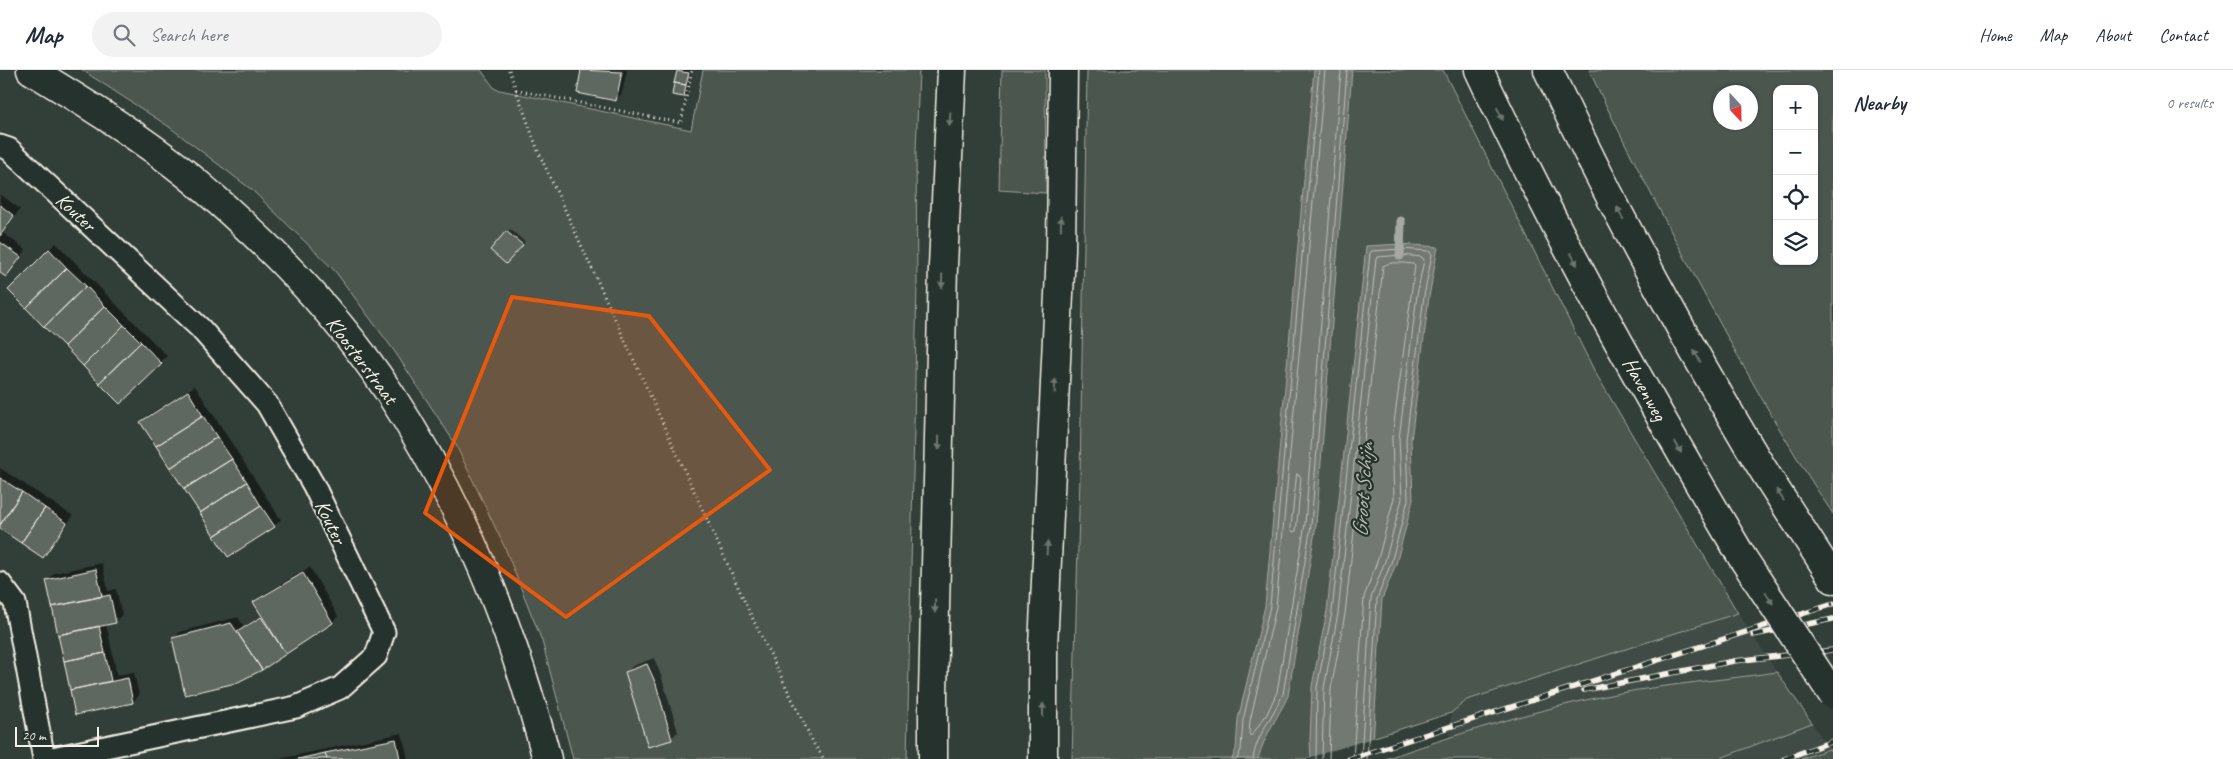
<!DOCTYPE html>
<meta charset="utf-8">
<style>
body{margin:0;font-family:Caveat,sans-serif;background:#f2f2f3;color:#1f2937}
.controls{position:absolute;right:15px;top:15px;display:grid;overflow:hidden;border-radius:10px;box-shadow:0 1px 4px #0004}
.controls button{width:45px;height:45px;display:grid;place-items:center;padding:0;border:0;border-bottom:1px solid #e0e1e3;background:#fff;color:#1f2937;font:25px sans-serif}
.compass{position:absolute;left:1713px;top:15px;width:45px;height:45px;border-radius:50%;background:#fff;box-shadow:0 1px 4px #0004;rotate:158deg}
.scale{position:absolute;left:15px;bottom:12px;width:84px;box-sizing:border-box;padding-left:5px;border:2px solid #f4f1e8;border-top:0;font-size:14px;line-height:18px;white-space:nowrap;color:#f4f1e8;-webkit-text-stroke:4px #26332d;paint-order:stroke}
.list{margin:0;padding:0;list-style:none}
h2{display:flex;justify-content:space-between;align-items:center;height:65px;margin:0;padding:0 20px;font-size:21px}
h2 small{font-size:16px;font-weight:400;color:#747a83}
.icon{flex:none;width:28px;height:28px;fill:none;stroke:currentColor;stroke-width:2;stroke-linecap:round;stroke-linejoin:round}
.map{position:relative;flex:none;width:1833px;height:689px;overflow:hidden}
header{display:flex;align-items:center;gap:30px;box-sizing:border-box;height:70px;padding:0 25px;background:#fff;border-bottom:1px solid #e0e1e3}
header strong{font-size:24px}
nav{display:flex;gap:28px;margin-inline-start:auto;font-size:18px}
.search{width:350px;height:45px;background:#f2f2f3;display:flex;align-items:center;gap:12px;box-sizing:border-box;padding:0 18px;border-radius:28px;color:#747a83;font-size:19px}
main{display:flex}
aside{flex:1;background:#fff}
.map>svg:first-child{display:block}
.built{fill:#404b44}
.green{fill:#4c564f;stroke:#a0a49c;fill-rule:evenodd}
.water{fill:#727972;stroke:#a6a9a1}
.pier{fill:#323e38}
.shadow{fill:#0007}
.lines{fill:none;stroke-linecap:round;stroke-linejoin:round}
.shore{stroke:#c0c1b9;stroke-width:1}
.stream{stroke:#a6a9a1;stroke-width:9}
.building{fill:#5f6861;stroke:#f4f1e8}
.street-casing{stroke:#f4f1e8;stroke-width:25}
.secondary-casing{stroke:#f4f1e8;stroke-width:31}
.highway-casing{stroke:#f4f1e8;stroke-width:31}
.path{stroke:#f4f1e8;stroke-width:3;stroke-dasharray:1 4;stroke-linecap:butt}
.street{stroke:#26332d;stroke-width:21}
.secondary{stroke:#26332d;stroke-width:28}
.highway{stroke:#26332d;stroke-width:28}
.rail-casing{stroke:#f4f1e8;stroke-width:5.5}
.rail{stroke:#26332d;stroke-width:4;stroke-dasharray:11;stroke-linecap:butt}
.highway-bridge-casing{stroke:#f4f1e8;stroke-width:31;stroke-linecap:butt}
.highway-bridge{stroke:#26332d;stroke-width:28}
.oneway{fill:#6e766e}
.marked{fill:#e8590c;fill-opacity:0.2;stroke:#e8590c;stroke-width:4;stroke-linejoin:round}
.labels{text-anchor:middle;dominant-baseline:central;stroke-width:4.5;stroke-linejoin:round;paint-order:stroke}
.street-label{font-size:21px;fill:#f4f1e8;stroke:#26332d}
.water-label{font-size:22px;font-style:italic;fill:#babbb3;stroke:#26332d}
</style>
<header>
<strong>Map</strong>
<div class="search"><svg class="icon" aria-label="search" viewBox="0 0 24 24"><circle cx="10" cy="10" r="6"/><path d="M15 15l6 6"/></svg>Search here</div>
<nav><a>Home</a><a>Map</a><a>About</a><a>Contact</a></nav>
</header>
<main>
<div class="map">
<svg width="1833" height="689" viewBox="0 0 1833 689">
<rect width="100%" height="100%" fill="#323e38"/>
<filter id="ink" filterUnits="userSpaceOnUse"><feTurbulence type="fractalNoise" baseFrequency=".02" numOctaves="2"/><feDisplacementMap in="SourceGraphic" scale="10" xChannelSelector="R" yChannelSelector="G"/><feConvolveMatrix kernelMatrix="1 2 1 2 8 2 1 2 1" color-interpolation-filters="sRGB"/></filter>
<g filter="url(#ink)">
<path class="built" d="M1738,543L1777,602L1616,624L1539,641L1449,667L1451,643L1467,630Z
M1812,653L1829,679L1801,689H1718Z"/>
<path class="green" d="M82,0H481L495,19L691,60L703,0H919L916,82L917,214L907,689H573L542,571L505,478L456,375L395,282L335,201L252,120L168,56Z
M1002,0H1045L1046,123L999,120Z
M1087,0H1443L1595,302L1738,543L1467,630L1451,643L1305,689H1072L1080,406Z
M1589,0H1833V444C1782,368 1737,286 1694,205C1658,137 1622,70 1589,0ZM1777,19H1814V191H1777ZM1720,22H1750V52H1720Z
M1777,602L1812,653L1718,689H1385C1460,663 1537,639 1615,624C1668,614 1723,610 1777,602Z
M1829,679L1833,684V689H1801Z"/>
<path class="water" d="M1314,0H1352L1316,455L1288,626C1278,647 1264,666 1258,689H1232L1236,679L1238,649L1265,536Z
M1401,174L1438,177L1429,227L1411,370L1413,430L1396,494L1382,529L1372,689H1311L1310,670L1312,616L1327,541L1366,176Z"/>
<path class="pier" d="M1376,667L1375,689H1308V688Z"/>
<path class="shadow" d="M583,0H627L622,23L616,30L578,22Z
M679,0H691L687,23L684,26L678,1Z
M0,124L20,139L3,163L26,180L6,206L0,202Z
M510,159L525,172L506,192L491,180Z
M56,173L167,286L120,332L9,220Z
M195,316L281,450L274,456L142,352L148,345Z
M0,398L73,446L43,486L0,458Z
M102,493L108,521L116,519L122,545L115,551L106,553L117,605L134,602L139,626L132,632L76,644L48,510L54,503Z
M310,497L338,546L332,552L261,599L173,569L180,562L238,547L244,557L262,545L254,532L261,526Z
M654,588L662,608L678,662L671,668L626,602L633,596Z
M402,663L408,689H279Z"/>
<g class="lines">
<path class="shore" d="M1325,0L1276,537L1250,651L1249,664L1251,666L1267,644L1277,622L1305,454L1341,0
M1297,404L1301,407L1297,453L1296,461L1293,462L1291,459Z
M1237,689L1241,680L1243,650L1270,536L1319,0
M1253,689C1255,668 1274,644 1283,624L1311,455L1347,0
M1316,689L1317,617L1332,542L1370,183L1372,181L1401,179L1429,181L1432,184L1424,226L1406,370L1408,430L1391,493L1377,529L1367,689
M1322,689L1324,618L1338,543L1376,189L1378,187L1401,185L1422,187L1424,190L1417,225L1399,369L1402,429L1385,491L1371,528L1361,689
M1329,689L1331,619L1345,544L1383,196C1391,191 1403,193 1413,194L1415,196L1392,368L1394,428L1378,489L1364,527L1353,689"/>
<path class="stream" d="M1400,186L1401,151"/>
</g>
<path class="building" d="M581,0L622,2L616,31L577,23Z
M677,1L689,3L686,15L674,13Z
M674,13L686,15L684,27L672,25Z
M0,135L14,146L0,166Z
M506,161L523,175L506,194L490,180Z
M0,172L21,187L6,207L0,203Z
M49,179L67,198L26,238L8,220Z
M67,198L86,216L44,257L26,238Z
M86,216L105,236L64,276L44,257Z
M105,236L124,255L83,296L64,276Z
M124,255L141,272L99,313L83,296Z
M141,272L162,294L120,334L99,313Z
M188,321L203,346L156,376L140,352Z
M203,346L217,367L170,398L156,376Z
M217,367L232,389L184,419L170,398Z
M232,389L247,412L200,443L184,419Z
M0,408L22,422L0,455Z
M247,412L261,436L214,466L200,443Z
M22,422L45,438L21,473L0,459V455Z
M261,436L275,457L228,487L214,466Z
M45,438L67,453L43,488L21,473Z
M96,499L102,526L52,537L46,510Z
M303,503L333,553L286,584L253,532Z
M110,525L116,553L58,565L52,537Z
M261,547L286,584L262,600L237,562Z
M231,553L262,600L236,613L185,625L172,568Z
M99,556L105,583L64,591L58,565Z
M105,583L111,611L70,620L64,591Z
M647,594L656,614L672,670L648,677L625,602Z
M128,608L133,633L75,645L70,620Z
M396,669L400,689H327L325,683Z
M325,683L327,689H298Z"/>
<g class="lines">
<defs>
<path id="street" d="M0,76L9,79L200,258L267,334L314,416L384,562L376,586L340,618L296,637L48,689
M0,513L15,533L44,689"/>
<path id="secondary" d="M31,0C85,33 141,67 190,107C264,169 336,242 389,322C463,434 513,560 547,689"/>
<path id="highway" d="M1479,0C1557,167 1648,328 1742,487
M1548,0C1607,127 1678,257 1750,378C1776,422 1806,465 1833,509
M933,689V624L943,196L952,0
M1043,689V577L1061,180L1063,0"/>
</defs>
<use href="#street" class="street-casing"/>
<use href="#secondary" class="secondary-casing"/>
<use href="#highway" class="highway-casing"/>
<path class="path" d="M509,0L538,81L749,541L814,674L824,689
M516,20L681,53L692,0"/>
<use href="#street" class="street"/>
<use href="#secondary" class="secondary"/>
<use href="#highway" class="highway"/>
<defs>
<path id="rail" d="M1753,565L1833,549
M1584,620L1734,591L1833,580
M1349,689L1833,534
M1784,689L1833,671"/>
</defs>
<use href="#rail" class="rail-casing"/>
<use href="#rail" class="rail"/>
<defs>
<path id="highway-bridge" d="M1742,487L1833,625"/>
</defs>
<use href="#highway-bridge" class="highway-bridge-casing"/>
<use href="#highway-bridge" class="highway-bridge"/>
</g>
<defs><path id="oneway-solid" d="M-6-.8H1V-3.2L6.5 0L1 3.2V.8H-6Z" transform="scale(1.25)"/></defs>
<g class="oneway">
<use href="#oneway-solid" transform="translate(1500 44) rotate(65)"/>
<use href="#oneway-solid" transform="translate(950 49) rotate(93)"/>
<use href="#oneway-solid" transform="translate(1620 143) rotate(-117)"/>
<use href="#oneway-solid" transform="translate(1061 153) rotate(-89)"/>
<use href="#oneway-solid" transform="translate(1574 189) rotate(62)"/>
<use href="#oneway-solid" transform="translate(942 211) rotate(91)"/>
<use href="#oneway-solid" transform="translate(1697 286) rotate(-119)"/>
<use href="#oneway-solid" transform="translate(1055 316) rotate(-87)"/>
<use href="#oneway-solid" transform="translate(939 373) rotate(91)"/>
<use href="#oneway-solid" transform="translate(1678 377) rotate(61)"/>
<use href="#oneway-solid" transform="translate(1780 425) rotate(-123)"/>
<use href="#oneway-solid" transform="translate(1047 478) rotate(-87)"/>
<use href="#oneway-solid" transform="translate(1769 528) rotate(57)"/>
<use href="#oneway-solid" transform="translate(935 536) rotate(91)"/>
<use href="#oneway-solid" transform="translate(1043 640) rotate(-90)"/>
</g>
</g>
<path class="marked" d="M512,227L649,246L770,400L566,547L425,443Z"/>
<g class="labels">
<g class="street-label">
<text transform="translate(76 142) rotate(43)">Kouter</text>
<text transform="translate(362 290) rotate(53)">Kloosterstraat</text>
<text transform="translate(1645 319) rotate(61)">Havenweg</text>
<text transform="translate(331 452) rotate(64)">Kouter</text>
</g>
<g class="water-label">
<text transform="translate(1363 420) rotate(-86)">Groot Schijn</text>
</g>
</g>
</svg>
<div class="controls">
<button>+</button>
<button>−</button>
<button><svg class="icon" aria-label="locate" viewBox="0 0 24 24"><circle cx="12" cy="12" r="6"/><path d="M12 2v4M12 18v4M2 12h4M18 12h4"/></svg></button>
<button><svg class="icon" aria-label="layers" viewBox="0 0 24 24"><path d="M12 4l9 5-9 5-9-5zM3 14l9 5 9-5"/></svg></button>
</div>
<svg class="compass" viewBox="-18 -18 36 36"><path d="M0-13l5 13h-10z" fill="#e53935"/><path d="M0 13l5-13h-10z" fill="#747a83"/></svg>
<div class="scale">20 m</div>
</div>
<aside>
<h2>Nearby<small>0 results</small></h2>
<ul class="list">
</ul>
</aside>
</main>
